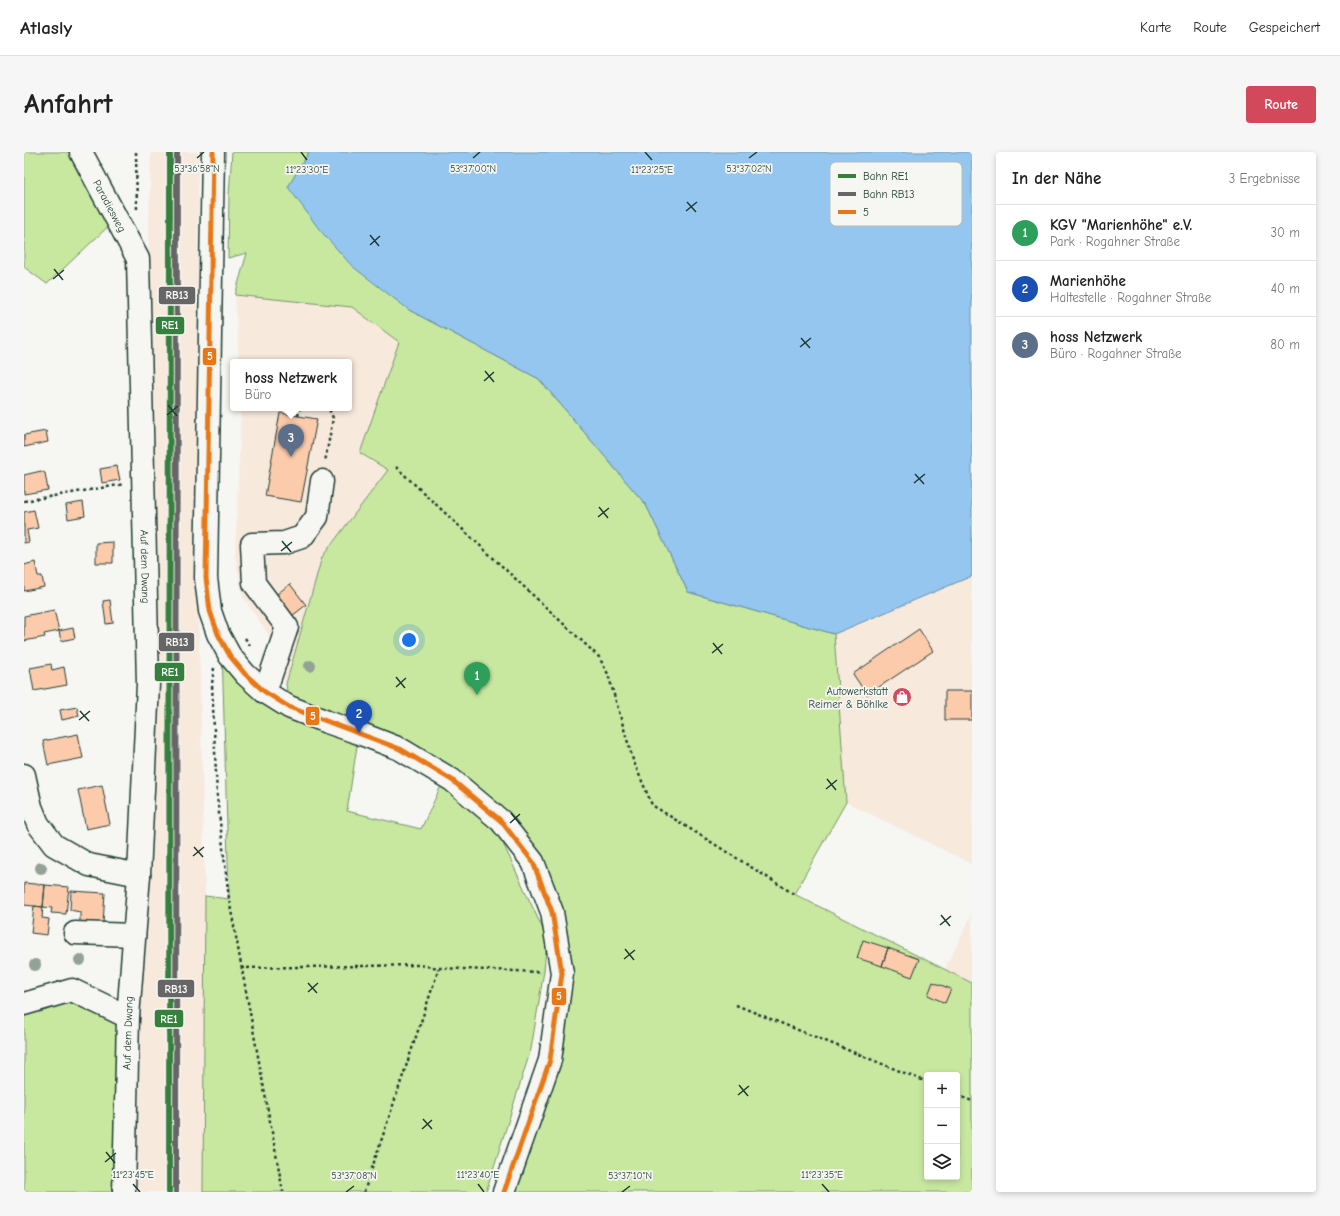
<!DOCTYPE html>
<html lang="de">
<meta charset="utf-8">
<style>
body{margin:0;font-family:"Comic Neue",sans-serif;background:#f6f6f6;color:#222}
.controls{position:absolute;right:12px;bottom:12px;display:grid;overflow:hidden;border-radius:4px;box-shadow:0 2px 6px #0003}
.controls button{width:36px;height:36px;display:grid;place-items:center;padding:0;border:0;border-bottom:1px solid #e0e0e0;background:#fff;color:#222;font:20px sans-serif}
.you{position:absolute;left:385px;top:488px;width:14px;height:14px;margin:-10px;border:3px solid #fff;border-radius:50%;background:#1a73e8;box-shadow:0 0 0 6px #1a73e833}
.badge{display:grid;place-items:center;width:26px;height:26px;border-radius:50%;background:#d1495b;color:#fff;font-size:13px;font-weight:700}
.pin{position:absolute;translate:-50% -33px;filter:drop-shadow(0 1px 2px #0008)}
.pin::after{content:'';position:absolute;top:21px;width:14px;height:12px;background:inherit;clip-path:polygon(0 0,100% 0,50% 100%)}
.popup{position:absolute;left:206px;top:207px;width:122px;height:52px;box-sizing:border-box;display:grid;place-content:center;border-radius:4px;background:#fff;filter:drop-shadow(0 1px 3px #0005);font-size:13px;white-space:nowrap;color:#767676}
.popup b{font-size:15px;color:#222}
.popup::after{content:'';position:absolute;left:50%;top:100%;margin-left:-8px;border:8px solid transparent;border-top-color:#fff}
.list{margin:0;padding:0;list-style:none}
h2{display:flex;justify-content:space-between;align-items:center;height:52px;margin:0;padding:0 16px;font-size:17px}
h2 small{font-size:13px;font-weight:400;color:#767676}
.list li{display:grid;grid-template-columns:26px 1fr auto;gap:12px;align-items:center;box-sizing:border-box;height:56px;padding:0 16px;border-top:1px solid #e0e0e0}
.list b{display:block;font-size:15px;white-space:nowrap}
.list p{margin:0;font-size:13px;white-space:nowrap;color:#767676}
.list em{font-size:13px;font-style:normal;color:#767676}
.icon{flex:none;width:22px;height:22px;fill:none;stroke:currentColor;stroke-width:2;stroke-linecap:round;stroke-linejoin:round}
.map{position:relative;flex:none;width:948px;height:1040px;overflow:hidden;border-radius:4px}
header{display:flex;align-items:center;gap:24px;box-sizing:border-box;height:56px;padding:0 20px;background:#fff;border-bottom:1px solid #e0e0e0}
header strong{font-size:19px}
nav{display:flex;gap:22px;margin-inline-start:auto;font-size:14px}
.intro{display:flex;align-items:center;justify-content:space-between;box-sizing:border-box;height:96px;padding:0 24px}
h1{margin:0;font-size:28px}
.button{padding:10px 18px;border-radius:4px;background:#d1495b;color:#fff;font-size:14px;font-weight:700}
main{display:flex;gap:24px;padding:0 24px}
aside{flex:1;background:#fff;border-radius:4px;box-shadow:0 2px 6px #0003}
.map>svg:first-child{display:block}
.built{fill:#f8e9dd}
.green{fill:#c8e8a0;stroke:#74926a;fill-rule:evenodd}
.water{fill:#94c6f0;stroke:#658fa5}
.building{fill:#fccbab;stroke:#1f3d34}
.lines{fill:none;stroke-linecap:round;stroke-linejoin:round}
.minor-casing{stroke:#1f3d34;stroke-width:25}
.path{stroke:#1f3d34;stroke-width:2.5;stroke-dasharray:3 3;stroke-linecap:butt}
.minor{stroke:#f6f6f2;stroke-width:22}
.bus-1-casing{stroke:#f6f6f2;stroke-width:8}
.bus-1{stroke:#e87817;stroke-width:5}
.rail-1-casing{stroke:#f6f6f2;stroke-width:9}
.rail-2-casing{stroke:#f6f6f2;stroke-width:9}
.rail-1{stroke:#36803d;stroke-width:6}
.rail-2{stroke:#666;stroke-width:6}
.tree{fill:#92a396}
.ticks{fill:none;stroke:#1f3d34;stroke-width:1.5}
.labels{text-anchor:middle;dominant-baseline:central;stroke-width:3.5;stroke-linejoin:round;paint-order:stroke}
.street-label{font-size:11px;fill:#1f3d34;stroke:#f6f6f2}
.poi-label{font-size:11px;fill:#1f3d34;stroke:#f6f6f2;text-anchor:end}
.key{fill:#f6f6f2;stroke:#b6beb9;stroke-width:1}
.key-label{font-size:11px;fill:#1f3d34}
.ticks-label{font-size:10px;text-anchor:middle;fill:#1f3d34;stroke:#f6f6f2;stroke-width:3.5;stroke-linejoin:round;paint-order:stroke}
.line-badge{stroke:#f6f6f2;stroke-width:1.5}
.badge-label{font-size:11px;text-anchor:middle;font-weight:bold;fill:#fff}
</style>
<header>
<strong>Atlasly</strong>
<nav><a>Karte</a><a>Route</a><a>Gespeichert</a></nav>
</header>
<div class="intro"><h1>Anfahrt</h1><a class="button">Route</a></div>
<main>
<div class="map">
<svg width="948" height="1040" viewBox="0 0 948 1040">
<rect width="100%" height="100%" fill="#f6f6f2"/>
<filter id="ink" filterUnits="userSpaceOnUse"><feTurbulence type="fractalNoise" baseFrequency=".025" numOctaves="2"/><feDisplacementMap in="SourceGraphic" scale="8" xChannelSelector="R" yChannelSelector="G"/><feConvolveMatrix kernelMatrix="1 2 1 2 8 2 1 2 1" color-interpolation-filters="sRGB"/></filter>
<g filter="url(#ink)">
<path class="built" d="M127,0H174V448L181,744L179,1040H110L118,330Z
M211,143L328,155L375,190L336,301L364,318L298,405L262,532L238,504L248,488L219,445L211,405L217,256H325V210H215Z
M948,424V712L822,650L810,482Z
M948,762V831L921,817Z"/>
<path class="green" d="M0,0H57L89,70L23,132L0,115Z
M208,0H285L264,35L385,158L515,227L622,353L664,440L810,482L822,650L770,742L948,831V1040H480L526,908L528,760L477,669L335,581L323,659L397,677L417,634L438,645L476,685L523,786L520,819L507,897L462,1040H179L181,744L205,747L198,494L265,554L262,532L298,405L364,318L336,301L375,190L328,155L211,143L223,101L204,106L205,43ZM903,923H933V1025H903Z
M57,830L104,865L110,1040H0V844Z"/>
<path class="water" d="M285,0H948V424L810,482L664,440L622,353L515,227L385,158L328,114L295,77L264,35Z"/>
<path class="building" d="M256,261L293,267L277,350L241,344Z
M22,279L24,290L0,295V283Z
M93,314L96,328L78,331L76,317Z
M17,319L21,321L24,338L0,342V323Z
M59,350L61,364L44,367L42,353Z
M10,358L14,376L3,378L5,390L0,391V360Z
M89,390V411H72V391Z
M11,410L14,424H18L20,435L0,439V413Z
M266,432L282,453L268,464L253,442Z
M86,448L89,471L82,472L79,449Z
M30,458L35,479L20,482L21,485L0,489V464Z
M49,476L51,486L37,489L35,479Z
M895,477L909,499L843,543L829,522Z
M27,512L28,518L40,515L43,533L10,539L6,516Z
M921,539H948V568H921Z
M53,555L55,564L38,568L36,558Z
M54,582L59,606L24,613L19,589Z
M78,633L86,672L62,677L54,638Z
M0,731L21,733L19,755L0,753Z
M21,733L45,735L42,762L27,761L28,756L19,755Z
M47,739L81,741L79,772L56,771V760L46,758Z
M10,754L19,755L18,766L25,767L23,783L7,781Z
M839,788L864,796L858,814L833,806Z
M864,796L895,807L888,825L858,814Z
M909,830L927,837L921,851L904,843Z"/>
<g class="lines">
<defs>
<g id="minor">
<path id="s1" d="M57,0L114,107L124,532L115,723L104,865L100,1040"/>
<path d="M189,0L182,426L186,459L194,482L206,504L221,522L241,540L265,555L303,570L335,581L376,597L428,628L477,669L509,710L528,760L538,821L526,908L480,1040"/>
<path d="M241,540L263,475L230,431L228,392L260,391L278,385L293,365L298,329"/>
<path d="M0,623L7,655L14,672L30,693L65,713L115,723"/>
<path d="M51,781L110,783"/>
<path d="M0,852L48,838L104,865"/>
</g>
</defs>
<use href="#minor" class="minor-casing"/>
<path class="path" d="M112,0L113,59
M300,256L305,257L309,266L301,310
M274,264L276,256
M372,315L575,505L584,522L609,608L628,653L770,742
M0,349L100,332
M221,486L227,495
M190,516L188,532L193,644L205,747L259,1040
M217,816L395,813L415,816L517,820
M712,853L903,930
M933,943L948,949
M340,1040L415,816"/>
<use href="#minor" class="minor"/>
<defs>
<path id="bus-1" d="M189,0L182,426L186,459L194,482L206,504L221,522L241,540L265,555L376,597L428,628L477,669L509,710L528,760L538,821L526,908L480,1040"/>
</defs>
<use href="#bus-1" class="bus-1-casing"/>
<use href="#bus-1" class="bus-1"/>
<defs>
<path id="rail-1" d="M145,1040L146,0"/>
<path id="rail-2" d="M152,1040L153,0"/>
</defs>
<use href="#rail-1" class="rail-1-casing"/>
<use href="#rail-2" class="rail-2-casing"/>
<use href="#rail-1" class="rail-1"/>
<use href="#rail-2" class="rail-2"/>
</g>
<g class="tree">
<circle cx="286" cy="514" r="6"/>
<circle cx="17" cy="716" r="6"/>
<circle cx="56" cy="808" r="6"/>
<circle cx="11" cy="813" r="6"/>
</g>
</g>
<path class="ticks" d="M277,0L283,8M621,0L628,8M173,6L180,0M449,6L456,0M725,6L733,0M663,50L672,60M662,59L673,50M346,83L355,94M346,93L356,84M30,117L39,128M29,127L40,118M777,186L786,196M776,195L787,186M461,219L470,230M460,229L470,220M144,253L153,264M143,263L154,254M891,322L900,332M890,331L901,322M575,355L584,366M574,365L585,356M258,389L267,400M257,399L268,390M689,491L698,502M688,501L699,492M372,525L381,536M372,535L382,526M56,559L65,569M55,568L66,559M803,627L812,638M802,637L813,628M487,661L496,672M486,671L496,662M170,695L179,705M169,704L180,695M917,763L926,774M916,773L927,764M601,797L610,808M600,807L611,798M284,831L293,841M284,840L294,831M715,933L724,944M714,943L725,934M399,967L408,977M398,977L408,968M82,1000L91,1011M81,1010L92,1001M109,1032L116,1040M454,1032L460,1040M798,1032L805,1040M322,1040L330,1034M598,1040L606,1034"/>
<defs>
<symbol id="shop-disc" viewBox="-11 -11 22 22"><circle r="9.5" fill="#d1495b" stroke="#f6f6f2"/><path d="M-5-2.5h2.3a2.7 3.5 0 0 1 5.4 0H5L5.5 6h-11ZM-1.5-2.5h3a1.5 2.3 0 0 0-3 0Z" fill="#fff"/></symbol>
</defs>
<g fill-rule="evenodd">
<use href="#shop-disc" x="867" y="534" width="22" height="22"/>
</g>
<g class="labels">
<g class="street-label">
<text stroke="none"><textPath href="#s1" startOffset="61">Paradiesweg</textPath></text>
<text stroke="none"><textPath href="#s1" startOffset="429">Auf dem Dwang</textPath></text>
<text transform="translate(104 881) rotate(-88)">Auf dem Dwang</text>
</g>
<g class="poi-label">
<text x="864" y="539">Autowerkstatt<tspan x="864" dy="13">Reimer &amp; Böhlke</tspan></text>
</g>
</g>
<rect x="806" y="10" width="132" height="64" rx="6" class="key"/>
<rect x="814" y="22" width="18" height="4" fill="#36803d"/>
<rect x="814" y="40" width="18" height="4" fill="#666"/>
<rect x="814" y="58" width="18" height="4" fill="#e87817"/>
<g class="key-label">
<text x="839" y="28">Bahn RE1</text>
<text x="839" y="46">Bahn RB13</text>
<text x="839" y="64">5</text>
</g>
<g class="ticks-label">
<text x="173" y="20">53°36'58"N</text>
<text x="449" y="20">53°37'00"N</text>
<text x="725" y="20">53°37'02"N</text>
<text x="283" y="21">11°23'30"E</text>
<text x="628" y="21">11°23'25"E</text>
<text x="109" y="1026">11°23'45"E</text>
<text x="454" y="1026">11°23'40"E</text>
<text x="798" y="1026">11°23'35"E</text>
<text x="330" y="1027">53°37'08"N</text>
<text x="606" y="1027">53°37'10"N</text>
</g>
<g class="line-badge">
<rect x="134" y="134" width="38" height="19" rx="4" fill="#666"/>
<rect x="131" y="164" width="30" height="19" rx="4" fill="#36803d"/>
<rect x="178" y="195" width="15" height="19" rx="4" fill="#e87817"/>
<rect x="134" y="480" width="37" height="20" rx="4" fill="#666"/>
<rect x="130" y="510" width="31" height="20" rx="4" fill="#36803d"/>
<rect x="281" y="554" width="15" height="20" rx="4" fill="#e87817"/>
<rect x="133" y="827" width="38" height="19" rx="4" fill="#666"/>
<rect x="527" y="835" width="16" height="19" rx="4" fill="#e87817"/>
<rect x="130" y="857" width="30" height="19" rx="4" fill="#36803d"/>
</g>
<g class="badge-label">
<text x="153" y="147">RB13</text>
<text x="146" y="177">RE1</text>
<text x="186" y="208">5</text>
<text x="153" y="494">RB13</text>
<text x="146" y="524">RE1</text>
<text x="289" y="568">5</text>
<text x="152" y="841">RB13</text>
<text x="535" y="848">5</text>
<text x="145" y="871">RE1</text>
</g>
</svg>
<div class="controls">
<button>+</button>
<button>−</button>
<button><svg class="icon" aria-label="layers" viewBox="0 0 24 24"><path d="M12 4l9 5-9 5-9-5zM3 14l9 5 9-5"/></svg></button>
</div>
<div class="you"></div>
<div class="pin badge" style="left:453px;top:543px;background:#2e9e5b">1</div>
<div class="pin badge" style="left:335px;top:581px;background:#1a4fb4">2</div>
<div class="pin badge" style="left:267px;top:305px;background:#5c6f8a">3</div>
<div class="popup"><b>hoss Netzwerk</b>Büro</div>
</div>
<aside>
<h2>In der Nähe<small>3 Ergebnisse</small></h2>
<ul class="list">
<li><span class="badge" style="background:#2e9e5b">1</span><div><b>KGV &quot;Marienhöhe&quot; e.V.</b><p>Park · Rogahner Straße</p></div><em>30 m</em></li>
<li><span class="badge" style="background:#1a4fb4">2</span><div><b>Marienhöhe</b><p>Haltestelle · Rogahner Straße</p></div><em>40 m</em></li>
<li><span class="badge" style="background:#5c6f8a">3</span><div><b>hoss Netzwerk</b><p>Büro · Rogahner Straße</p></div><em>80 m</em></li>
</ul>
</aside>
</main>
